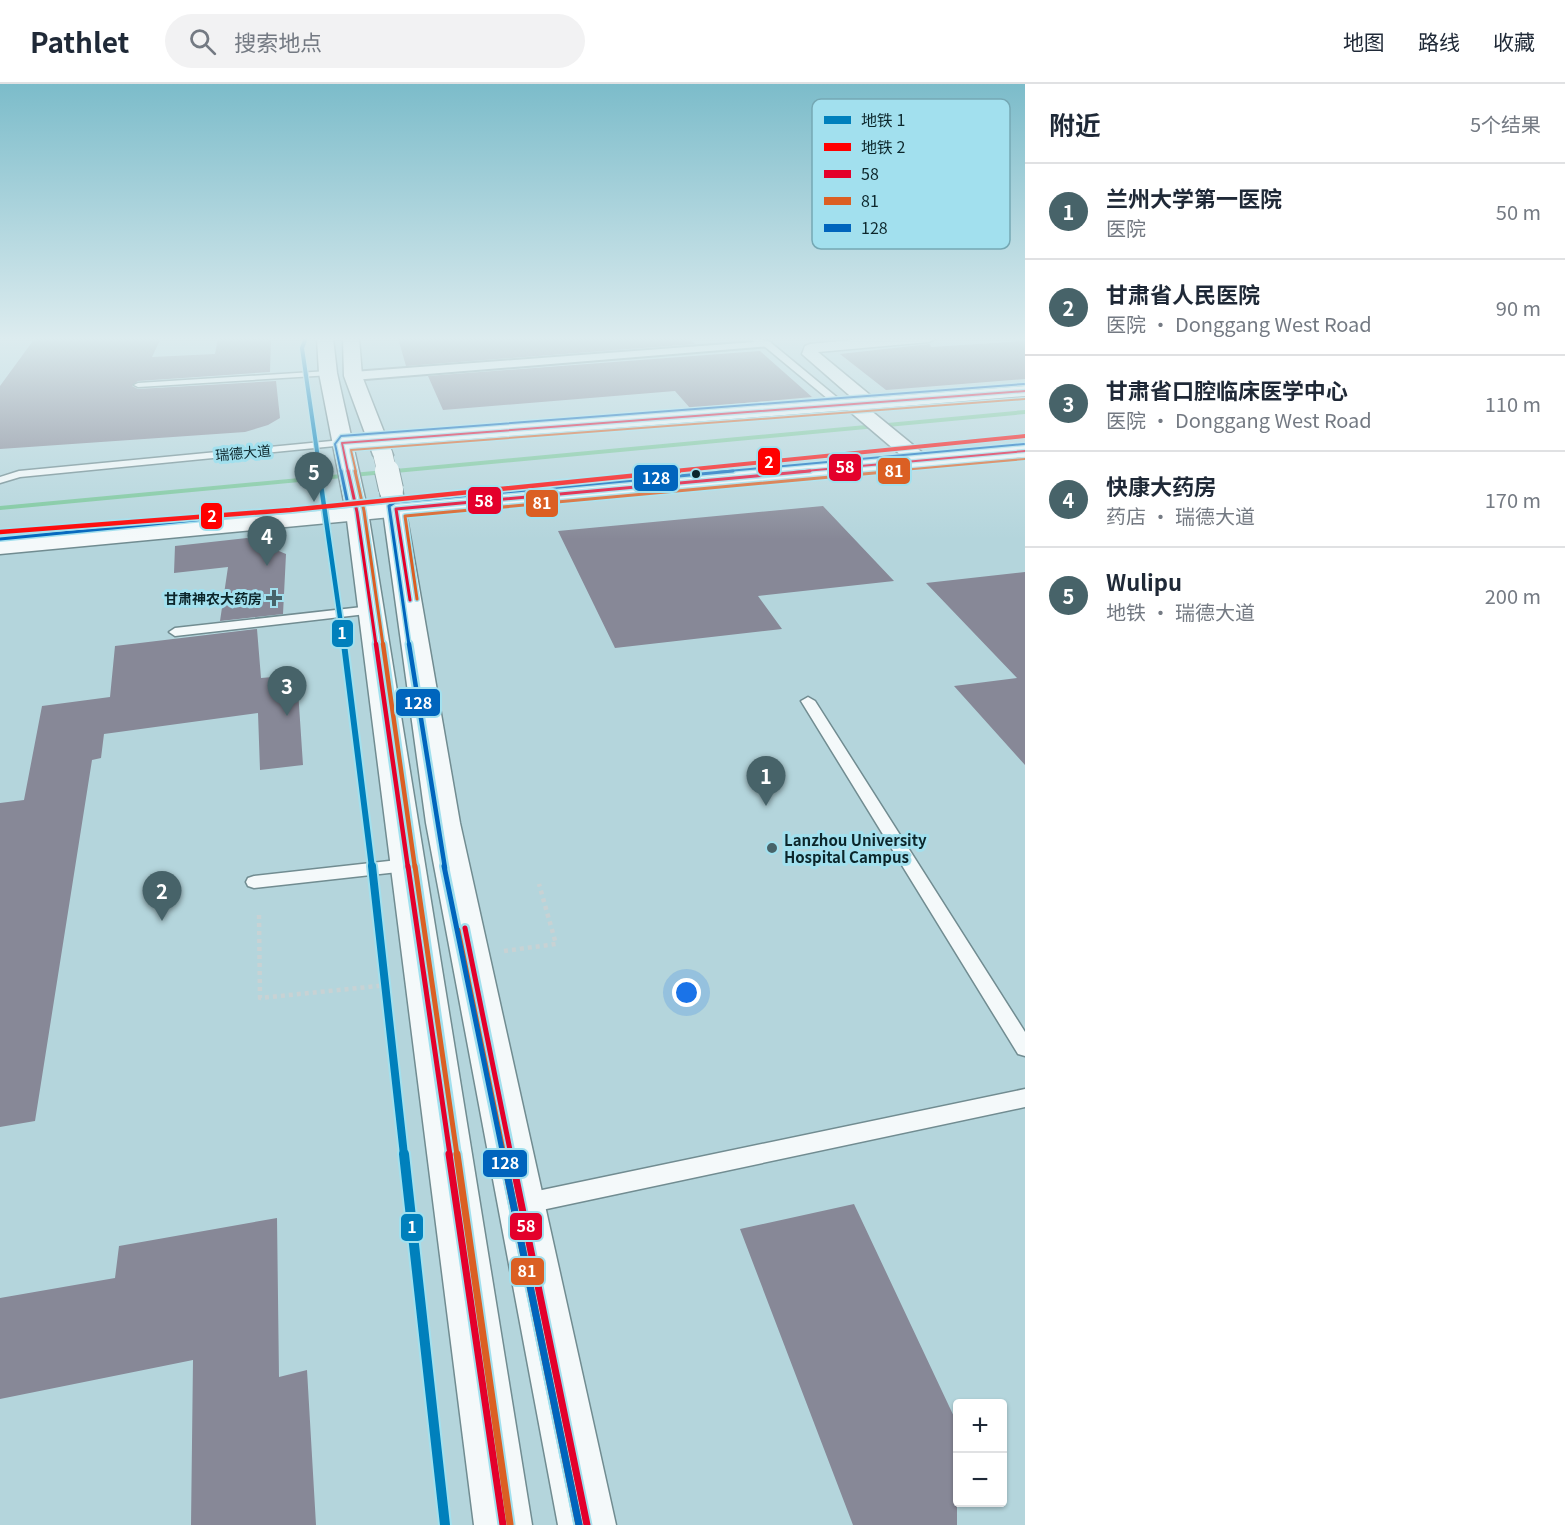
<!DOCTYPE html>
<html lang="zh">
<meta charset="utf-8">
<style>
body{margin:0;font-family:Georgia,"Noto Sans SC",serif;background:#f2f2f3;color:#1f2937}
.controls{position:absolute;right:18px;bottom:18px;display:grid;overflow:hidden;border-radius:6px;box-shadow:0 2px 4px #0004}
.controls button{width:54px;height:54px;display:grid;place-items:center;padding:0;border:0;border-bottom:2px solid #e0e1e3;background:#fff;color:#1f2937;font:30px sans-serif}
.you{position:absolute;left:687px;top:909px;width:21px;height:21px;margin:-15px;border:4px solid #fff;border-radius:50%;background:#1a73e8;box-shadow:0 0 0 9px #1a73e833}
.badge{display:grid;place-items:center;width:39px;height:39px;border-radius:50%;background:#476369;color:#fff;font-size:20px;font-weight:700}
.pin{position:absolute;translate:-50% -50px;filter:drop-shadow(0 2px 3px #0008)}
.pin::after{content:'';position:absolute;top:32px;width:21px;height:18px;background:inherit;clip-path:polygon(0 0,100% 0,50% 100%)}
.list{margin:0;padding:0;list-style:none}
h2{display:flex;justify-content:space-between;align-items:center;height:78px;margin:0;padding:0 24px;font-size:26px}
h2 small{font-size:20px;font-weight:400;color:#747a83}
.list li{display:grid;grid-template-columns:39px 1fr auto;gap:18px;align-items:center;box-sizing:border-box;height:96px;padding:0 24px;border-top:2px solid #e0e1e3}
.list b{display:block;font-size:22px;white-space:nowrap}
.list p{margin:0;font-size:20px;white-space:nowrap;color:#747a83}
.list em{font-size:20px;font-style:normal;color:#747a83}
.icon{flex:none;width:33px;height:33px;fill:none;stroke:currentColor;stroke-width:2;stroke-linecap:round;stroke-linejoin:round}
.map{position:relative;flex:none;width:1025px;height:1441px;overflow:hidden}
header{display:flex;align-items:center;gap:36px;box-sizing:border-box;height:84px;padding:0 30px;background:#fff;border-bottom:2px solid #e0e1e3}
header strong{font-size:28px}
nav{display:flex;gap:33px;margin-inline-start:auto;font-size:21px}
.search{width:420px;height:54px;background:#f2f2f3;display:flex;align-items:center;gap:15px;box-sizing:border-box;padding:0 21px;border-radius:33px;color:#747a83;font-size:22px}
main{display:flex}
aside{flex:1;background:#fff}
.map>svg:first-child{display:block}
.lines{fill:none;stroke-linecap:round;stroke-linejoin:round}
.stream{fill:#7bc79c;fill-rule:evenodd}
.building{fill:#878897}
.service-casing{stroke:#718c91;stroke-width:3}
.pedestrian-casing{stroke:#718c91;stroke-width:4}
.minor-casing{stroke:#718c91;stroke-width:3}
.tertiary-casing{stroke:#718c91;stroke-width:3}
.primary-casing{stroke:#718c91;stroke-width:3}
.path{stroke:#c8d2d4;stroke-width:4.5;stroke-dasharray:4 4;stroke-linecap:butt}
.service{fill:#f4f9fa;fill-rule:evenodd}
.pedestrian{fill:#f4f9fa;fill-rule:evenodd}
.minor{fill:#f4f9fa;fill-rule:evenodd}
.tertiary{fill:#f4f9fa;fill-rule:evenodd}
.primary{fill:#f4f9fa;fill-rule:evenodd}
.primary-bridge-far1-casing{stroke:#718c91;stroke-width:20;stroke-linecap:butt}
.primary-bridge-casing{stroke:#718c91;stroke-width:26;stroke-linecap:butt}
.primary-bridge-far1{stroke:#f4f9fa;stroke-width:19}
.primary-bridge{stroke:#f4f9fa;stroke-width:24}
.bus-1-far4-casing{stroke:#a2e0ee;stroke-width:4.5}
.bus-1-far3-casing{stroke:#a2e0ee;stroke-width:6}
.bus-1-far2-casing{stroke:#a2e0ee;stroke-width:9}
.bus-1-far1-casing{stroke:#a2e0ee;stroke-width:10}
.bus-1-casing{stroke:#a2e0ee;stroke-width:11}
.bus-2-far4-casing{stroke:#a2e0ee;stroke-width:4.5}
.bus-2-far3-casing{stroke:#a2e0ee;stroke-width:6}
.bus-2-far2-casing{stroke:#a2e0ee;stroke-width:9}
.bus-2-far1-casing{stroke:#a2e0ee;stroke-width:10}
.bus-2-casing{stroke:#a2e0ee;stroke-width:11}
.bus-3-far4-casing{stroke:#a2e0ee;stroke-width:4.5}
.bus-3-far3-casing{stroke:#a2e0ee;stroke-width:6}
.bus-3-far2-casing{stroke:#a2e0ee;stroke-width:9}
.bus-3-far1-casing{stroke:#a2e0ee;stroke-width:10}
.bus-3-casing{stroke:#a2e0ee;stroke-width:11}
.bus-1-far4{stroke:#e4002b;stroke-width:2}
.bus-1-far3{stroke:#e4002b;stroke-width:3}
.bus-1-far2{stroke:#e4002b;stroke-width:4.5}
.bus-1-far1{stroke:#e4002b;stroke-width:5}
.bus-1{stroke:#e4002b;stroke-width:7}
.bus-2-far4{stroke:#db5f23;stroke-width:2}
.bus-2-far3{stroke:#db5f23;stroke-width:3}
.bus-2-far2{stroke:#db5f23;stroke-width:4.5}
.bus-2-far1{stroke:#db5f23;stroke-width:5}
.bus-2{stroke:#db5f23;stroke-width:7}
.bus-3-far4{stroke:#0065bd;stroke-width:2}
.bus-3-far3{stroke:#0065bd;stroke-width:3}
.bus-3-far2{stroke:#0065bd;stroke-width:4.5}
.bus-3-far1{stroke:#0065bd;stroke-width:5}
.bus-3{stroke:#0065bd;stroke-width:7}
.metro-1-far4-casing{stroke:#a2e0ee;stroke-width:6}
.metro-1-far3-casing{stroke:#a2e0ee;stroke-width:8}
.metro-1-far2-casing{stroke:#a2e0ee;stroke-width:10}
.metro-1-far1-casing{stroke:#a2e0ee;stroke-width:12}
.metro-1-casing{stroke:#a2e0ee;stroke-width:14}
.metro-2-far1-casing{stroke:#a2e0ee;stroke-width:6}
.metro-2-casing{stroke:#a2e0ee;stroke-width:8}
.metro-1-far4{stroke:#0080bc;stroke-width:4}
.metro-1-far3{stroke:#0080bc;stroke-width:4.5}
.metro-1-far2{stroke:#0080bc;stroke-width:6}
.metro-1-far1{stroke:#0080bc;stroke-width:8}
.metro-1{stroke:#0080bc;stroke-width:10}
.metro-2-far1{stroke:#f00;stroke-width:4}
.metro-2{stroke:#f00;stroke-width:4.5}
.bus-dot{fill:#0c262b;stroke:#a2e0ee;stroke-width:2}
.poi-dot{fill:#476369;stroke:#a2e0ee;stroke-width:2}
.labels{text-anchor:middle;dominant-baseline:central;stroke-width:6;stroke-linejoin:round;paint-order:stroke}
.far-street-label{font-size:14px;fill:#0c262b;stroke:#a2e0ee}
.far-poi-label{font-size:14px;font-weight:bold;fill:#0c262b;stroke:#a2e0ee;text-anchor:end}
.poi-label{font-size:15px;font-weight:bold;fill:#0c262b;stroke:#a2e0ee;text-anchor:start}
.key{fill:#a2e0ee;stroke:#75a8b4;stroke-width:1.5}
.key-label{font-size:16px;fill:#0c262b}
.line-badge{stroke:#a2e0ee;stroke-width:2}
.badge-label{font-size:16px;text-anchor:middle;font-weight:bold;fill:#fff}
</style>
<header>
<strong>Pathlet</strong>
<div class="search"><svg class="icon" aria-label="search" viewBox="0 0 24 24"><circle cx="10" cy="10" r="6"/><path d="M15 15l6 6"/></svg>搜索地点</div>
<nav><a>地图</a><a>路线</a><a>收藏</a></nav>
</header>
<main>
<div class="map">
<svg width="1025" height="1441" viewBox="0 0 1025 1441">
<rect width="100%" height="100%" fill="#b4d5dc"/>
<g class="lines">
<path class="stream" d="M1025,326V330L0,426V422Z"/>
</g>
<path class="building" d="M35,254H161L152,273L215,270L218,254H271L270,288L138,297L132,302L138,305L276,297L280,334L268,341L245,348L0,365V302Z
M398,254H688L695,260L406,282Z
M1025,257V295L886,306L840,270L930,260L931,263Z
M760,267L812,313L690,324L675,307L443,326L428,292Z
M823,422L894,497L758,512L782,545L615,564L558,447Z
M247,454L286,470L283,530L220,537L228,483L174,489L175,462Z
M1025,488V681L954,602L1017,594L926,499Z
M257,545L261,594L297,591L303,681L260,686L258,629L104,650L101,674L92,676L35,1037L0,1043V719L24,716L42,622L110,613L115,562Z
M854,1120L957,1339V1441H853L740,1145Z
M277,1134L279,1293L307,1286L316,1441H191L193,1276L0,1315V1214L115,1194L119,1162Z"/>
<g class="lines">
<defs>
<path id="service" d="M747,254H757L770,258L845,320V324H839L764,262Z
M328,287H331V291L138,303L134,301L138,299Z
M342,356L345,357V361L20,393L0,399V393L19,387Z
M371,522L377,526L375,529L175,552L169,548L175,544Z
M808,613L815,617L1025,948V972L1018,970L801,617Z
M407,775L413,777L415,781L413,785L407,787L254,804L248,802L246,798L248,794L254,792Z
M1025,1005V1023L523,1130L515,1127L512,1120L515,1113L523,1110Z"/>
<path id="pedestrian" d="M767,257L771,258V262L353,296L347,292L353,288Z"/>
<path id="minor" d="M871,254H936L929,258L818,268L876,316L879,320L876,324H864L802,270L805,262L810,260Z"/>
<path id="tertiary" d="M1025,302V312L869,325L924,370L1025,361V373L0,470V456L902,372L848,326L342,365L335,363L332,359L335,355L342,353Z"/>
<path id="primary" d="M317,254H333L337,289L368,428L532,1441H474L346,428L319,289Z
M343,254H359L362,292L393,371L390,375H376L373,371L344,292Z
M391,398L399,400L402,405L460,739L616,1441H558L426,739L380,405L383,400Z"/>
</defs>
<use href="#service" class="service-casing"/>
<use href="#pedestrian" class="pedestrian-casing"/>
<use href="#minor" class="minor-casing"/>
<use href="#tertiary" class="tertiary-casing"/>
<use href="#primary" class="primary-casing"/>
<path class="path" d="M259,831L260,914L388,901
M504,867L556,860L539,800"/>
<use href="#service" class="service"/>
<use href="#pedestrian" class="pedestrian"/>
<use href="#minor" class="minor"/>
<use href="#tertiary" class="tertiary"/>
<use href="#primary" class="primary"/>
<defs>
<path id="primary-bridge-far1" d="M383,371L387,388"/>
<path id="primary-bridge" d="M387,387L391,405"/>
</defs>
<use href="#primary-bridge-far1" class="primary-bridge-far1-casing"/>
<use href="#primary-bridge" class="primary-bridge-casing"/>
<use href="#primary-bridge-far1" class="primary-bridge-far1"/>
<use href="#primary-bridge" class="primary-bridge"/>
<defs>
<path id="bus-1-far4" d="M348,388L342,359L1025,307
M794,388L1025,367"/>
<path id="bus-1-far3" d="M348,387L357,428L376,561
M410,516L396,425L810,387"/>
<path id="bus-1-far2" d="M376,560L408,784"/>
<path id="bus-1-far1" d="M408,782L450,1071
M465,844L511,1071"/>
<path id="bus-1" d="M449,1070L503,1441
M511,1070L587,1441"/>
<path id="bus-2-far4" d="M356,388L351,366L1025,315
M880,388L1025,375"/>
<path id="bus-2-far3" d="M355,387L364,427L383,561
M417,515L405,432L896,387"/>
<path id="bus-2-far2" d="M383,560L415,784"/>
<path id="bus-2-far1" d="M415,782L457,1071
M458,846L504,1071"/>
<path id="bus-2" d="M457,1070L510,1440
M503,1070L579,1441"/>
<path id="bus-3-far4" d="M341,388L335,360L341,352L1024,300
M717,388L1024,360"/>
<path id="bus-3-far3" d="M0,455L348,421L341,387
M409,561L389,422L395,418L733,387"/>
<path id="bus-3-far2" d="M409,560L445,784"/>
<path id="bus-3-far1" d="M444,782L503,1071"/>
<path id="bus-3" d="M503,1070L579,1441"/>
</defs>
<use href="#bus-1-far4" class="bus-1-far4-casing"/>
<use href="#bus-1-far3" class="bus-1-far3-casing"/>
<use href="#bus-1-far2" class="bus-1-far2-casing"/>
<use href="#bus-1-far1" class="bus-1-far1-casing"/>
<use href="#bus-1" class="bus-1-casing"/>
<use href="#bus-2-far4" class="bus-2-far4-casing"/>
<use href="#bus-2-far3" class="bus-2-far3-casing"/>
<use href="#bus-2-far2" class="bus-2-far2-casing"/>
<use href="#bus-2-far1" class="bus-2-far1-casing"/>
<use href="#bus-2" class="bus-2-casing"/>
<use href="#bus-3-far4" class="bus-3-far4-casing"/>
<use href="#bus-3-far3" class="bus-3-far3-casing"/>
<use href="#bus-3-far2" class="bus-3-far2-casing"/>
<use href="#bus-3-far1" class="bus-3-far1-casing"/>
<use href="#bus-3" class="bus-3-casing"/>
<use href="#bus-1-far4" class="bus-1-far4"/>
<use href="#bus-1-far3" class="bus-1-far3"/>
<use href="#bus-1-far2" class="bus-1-far2"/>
<use href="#bus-1-far1" class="bus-1-far1"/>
<use href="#bus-1" class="bus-1"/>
<use href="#bus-2-far4" class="bus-2-far4"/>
<use href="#bus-2-far3" class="bus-2-far3"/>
<use href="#bus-2-far2" class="bus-2-far2"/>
<use href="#bus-2-far1" class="bus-2-far1"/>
<use href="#bus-2" class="bus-2"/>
<use href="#bus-3-far4" class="bus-3-far4"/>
<use href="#bus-3-far3" class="bus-3-far3"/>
<use href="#bus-3-far2" class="bus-3-far2"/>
<use href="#bus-3-far1" class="bus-3-far1"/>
<use href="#bus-3" class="bus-3"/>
<defs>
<path id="metro-1-far4" d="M306,254L302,264L320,388"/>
<path id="metro-1-far3" d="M319,387L344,561"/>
<path id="metro-1-far2" d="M344,560L372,784"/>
<path id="metro-1-far1" d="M372,782L404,1071"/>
<path id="metro-1" d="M404,1070L445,1441"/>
<path id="metro-2-far1" d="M664,388L1025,352"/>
<path id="metro-2" d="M0,448L290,426L679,387"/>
</defs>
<use href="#metro-1-far4" class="metro-1-far4-casing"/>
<use href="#metro-1-far3" class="metro-1-far3-casing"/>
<use href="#metro-1-far2" class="metro-1-far2-casing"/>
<use href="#metro-1-far1" class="metro-1-far1-casing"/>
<use href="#metro-1" class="metro-1-casing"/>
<use href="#metro-2-far1" class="metro-2-far1-casing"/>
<use href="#metro-2" class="metro-2-casing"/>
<use href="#metro-1-far4" class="metro-1-far4"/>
<use href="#metro-1-far3" class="metro-1-far3"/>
<use href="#metro-1-far2" class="metro-1-far2"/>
<use href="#metro-1-far1" class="metro-1-far1"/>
<use href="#metro-1" class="metro-1"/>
<use href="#metro-2-far1" class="metro-2-far1"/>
<use href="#metro-2" class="metro-2"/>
</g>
<linearGradient id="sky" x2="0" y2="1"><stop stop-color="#7cbcca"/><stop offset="0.56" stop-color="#ddecef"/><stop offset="1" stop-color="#ddecef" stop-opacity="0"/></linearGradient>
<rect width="1025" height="455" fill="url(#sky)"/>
<circle class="bus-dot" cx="696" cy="390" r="5"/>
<g class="poi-dot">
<path d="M271 505h6v6h6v6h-6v6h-6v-6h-6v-6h6z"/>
<circle cx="772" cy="764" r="6"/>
</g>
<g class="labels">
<g class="far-street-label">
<text transform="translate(243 368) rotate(-5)">瑞德大道</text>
</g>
<g class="far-poi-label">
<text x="262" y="514">甘肃神农大药房</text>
</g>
<g class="poi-label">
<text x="784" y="755">Lanzhou University<tspan x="784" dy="17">Hospital Campus</tspan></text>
</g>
</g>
<rect x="812" y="15" width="198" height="150" rx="9" class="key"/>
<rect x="824" y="32" width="27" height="8" fill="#0080bc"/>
<rect x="824" y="59" width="27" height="8" fill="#f00"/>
<rect x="824" y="86" width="27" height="8" fill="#e4002b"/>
<rect x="824" y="113" width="27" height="8" fill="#db5f23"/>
<rect x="824" y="140" width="27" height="8" fill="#0065bd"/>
<g class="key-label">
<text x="861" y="42">地铁 1</text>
<text x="861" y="69">地铁 2</text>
<text x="861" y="96">58</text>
<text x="861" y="123">81</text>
<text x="861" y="150">128</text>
</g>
<g class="line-badge">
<rect x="757" y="363" width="24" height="29" rx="6" fill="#f00"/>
<rect x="828" y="369" width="34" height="29" rx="6" fill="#e4002b"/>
<rect x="877" y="373" width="34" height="28" rx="6" fill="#db5f23"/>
<rect x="633" y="380" width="46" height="28" rx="6" fill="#0065bd"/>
<rect x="467" y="402" width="35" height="29" rx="6" fill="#e4002b"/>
<rect x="525" y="405" width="34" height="29" rx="6" fill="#db5f23"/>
<rect x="200" y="418" width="23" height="28" rx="6" fill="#f00"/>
<rect x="331" y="535" width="23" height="29" rx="6" fill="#0080bc"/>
<rect x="395" y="604" width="46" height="29" rx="6" fill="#0065bd"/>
<rect x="482" y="1065" width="46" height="29" rx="6" fill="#0065bd"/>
<rect x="509" y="1128" width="34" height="29" rx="6" fill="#e4002b"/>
<rect x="400" y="1129" width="24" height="29" rx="6" fill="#0080bc"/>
<rect x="510" y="1173" width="35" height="29" rx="6" fill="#db5f23"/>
</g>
<g class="badge-label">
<text x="769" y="384">2</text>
<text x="845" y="389">58</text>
<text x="894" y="393">81</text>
<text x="656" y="400">128</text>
<text x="484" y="423">58</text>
<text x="542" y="425">81</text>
<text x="212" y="438">2</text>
<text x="342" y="555">1</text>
<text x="418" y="625">128</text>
<text x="505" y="1085">128</text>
<text x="526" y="1148">58</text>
<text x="412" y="1149">1</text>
<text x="527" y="1193">81</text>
</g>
</svg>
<div class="controls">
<button>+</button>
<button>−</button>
</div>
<div class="you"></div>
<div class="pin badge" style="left:766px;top:722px">1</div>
<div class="pin badge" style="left:162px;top:837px">2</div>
<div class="pin badge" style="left:287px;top:632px">3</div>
<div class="pin badge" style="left:267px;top:482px">4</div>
<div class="pin badge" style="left:314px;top:418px">5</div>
</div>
<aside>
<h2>附近<small>5个结果</small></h2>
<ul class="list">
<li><span class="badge">1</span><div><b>兰州大学第一医院</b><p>医院</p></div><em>50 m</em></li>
<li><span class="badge">2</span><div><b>甘肃省人民医院</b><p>医院 · Donggang West Road</p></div><em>90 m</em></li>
<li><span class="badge">3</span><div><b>甘肃省口腔临床医学中心</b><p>医院 · Donggang West Road</p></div><em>110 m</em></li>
<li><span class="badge">4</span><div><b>快康大药房</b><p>药店 · 瑞德大道</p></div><em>170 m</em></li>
<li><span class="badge">5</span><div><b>Wulipu</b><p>地铁 · 瑞德大道</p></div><em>200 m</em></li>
</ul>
</aside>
</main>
